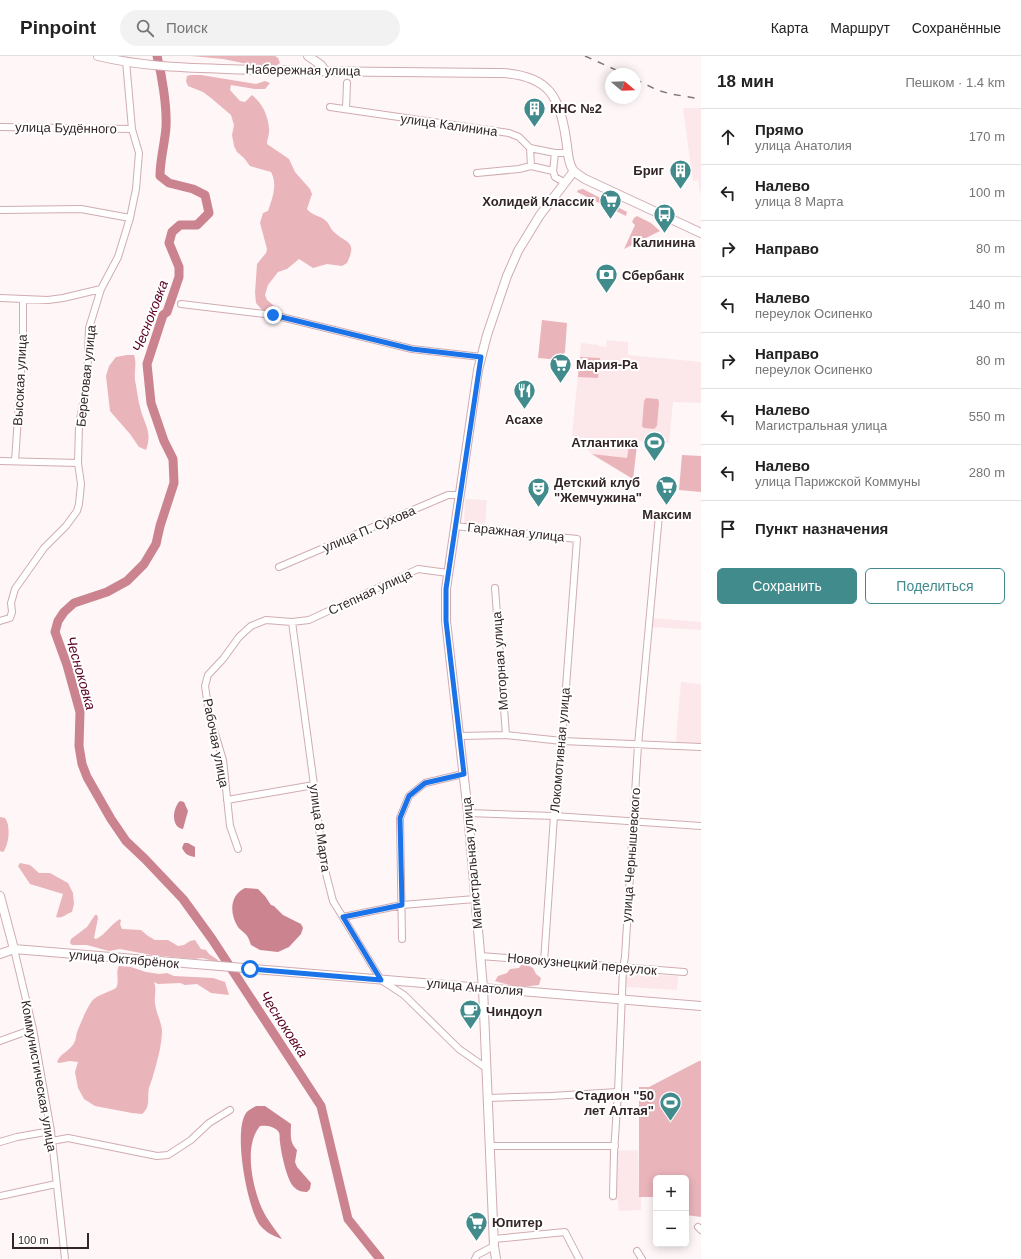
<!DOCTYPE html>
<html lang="ru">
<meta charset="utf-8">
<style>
body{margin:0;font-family:Helvetica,sans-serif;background:#f2f2f2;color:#222}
.controls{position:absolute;right:12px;bottom:12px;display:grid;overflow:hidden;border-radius:6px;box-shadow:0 2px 10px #0003}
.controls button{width:36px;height:36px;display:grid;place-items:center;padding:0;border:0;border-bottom:1px solid #e0e0e0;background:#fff;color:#222;font:20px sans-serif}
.compass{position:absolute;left:605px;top:12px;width:36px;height:36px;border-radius:50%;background:#fff;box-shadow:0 2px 10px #0003;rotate:109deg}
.scale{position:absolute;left:12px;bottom:10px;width:77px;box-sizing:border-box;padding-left:4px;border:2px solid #342527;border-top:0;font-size:11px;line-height:14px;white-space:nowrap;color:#342527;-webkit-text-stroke:3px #fff;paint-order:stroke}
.stop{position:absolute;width:12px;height:12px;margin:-9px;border:3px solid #1a73e8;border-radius:50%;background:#fff}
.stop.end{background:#1a73e8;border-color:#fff;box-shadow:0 1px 4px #0008}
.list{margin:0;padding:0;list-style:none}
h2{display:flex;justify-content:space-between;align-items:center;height:52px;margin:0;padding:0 16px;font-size:17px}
h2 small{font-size:13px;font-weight:400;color:#767676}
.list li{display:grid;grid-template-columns:26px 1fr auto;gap:12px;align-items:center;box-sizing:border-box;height:56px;padding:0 16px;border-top:1px solid #e0e0e0}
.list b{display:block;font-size:15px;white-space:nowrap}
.list p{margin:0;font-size:13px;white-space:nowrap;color:#767676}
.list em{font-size:13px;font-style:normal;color:#767676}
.actions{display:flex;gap:8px;padding:12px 16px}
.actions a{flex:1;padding:9px 0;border:1px solid #428b8d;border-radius:6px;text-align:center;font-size:14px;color:#428b8d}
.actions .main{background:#428b8d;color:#fff}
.icon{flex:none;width:22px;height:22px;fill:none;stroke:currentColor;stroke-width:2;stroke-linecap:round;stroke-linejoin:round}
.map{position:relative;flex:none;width:701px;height:1203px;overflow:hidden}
header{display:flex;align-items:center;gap:24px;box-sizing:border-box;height:56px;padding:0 20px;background:#fff;border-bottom:1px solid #e0e0e0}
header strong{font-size:19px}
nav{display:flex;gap:22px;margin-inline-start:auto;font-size:14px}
.search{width:280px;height:36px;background:#f2f2f2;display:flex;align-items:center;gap:10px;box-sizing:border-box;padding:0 14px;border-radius:22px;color:#767676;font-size:15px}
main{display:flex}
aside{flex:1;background:#fff}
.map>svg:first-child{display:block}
.built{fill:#fce8ea}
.green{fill:#eab4bb}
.water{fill:#ca838f}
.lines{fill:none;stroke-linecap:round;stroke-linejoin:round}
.river{stroke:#ca838f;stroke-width:9}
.minor-casing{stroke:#d1acb1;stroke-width:8}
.tertiary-casing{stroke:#d1acb1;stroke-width:10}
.minor{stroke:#fff;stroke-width:6}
.tertiary{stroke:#fff;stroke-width:8}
.rail{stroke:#837678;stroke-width:1.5;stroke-dasharray:7 7;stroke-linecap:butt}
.route{stroke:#1a73e8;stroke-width:5}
.labels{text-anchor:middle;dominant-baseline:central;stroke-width:4;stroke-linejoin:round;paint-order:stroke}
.street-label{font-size:13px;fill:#342527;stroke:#fff}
.poi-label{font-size:13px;font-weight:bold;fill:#342527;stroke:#fff;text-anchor:start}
.water-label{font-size:14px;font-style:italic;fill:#5a0121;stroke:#fff}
</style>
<header>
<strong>Pinpoint</strong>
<div class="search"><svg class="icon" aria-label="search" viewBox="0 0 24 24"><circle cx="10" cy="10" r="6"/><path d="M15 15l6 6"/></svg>Поиск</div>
<nav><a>Карта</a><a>Маршрут</a><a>Сохранённые</a></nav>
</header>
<main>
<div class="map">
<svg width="701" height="1203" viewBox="0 0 701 1203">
<rect width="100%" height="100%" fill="#fef6f7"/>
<path class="built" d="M683,52H701V140L698,124L693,125Z
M607,284L628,286V299L701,306V347L673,346L669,387L637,385L633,423L595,401L572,380L581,287L598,289V290L606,291Z
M465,443L487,444L485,468L464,467Z
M652,562L701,566V574L652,571Z
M681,626L701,628V688L676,686Z
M626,917L678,920L677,934L625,931Z
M638,1094L639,1141H641V1154L619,1155L618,1144L610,1145V1095Z"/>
<path class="green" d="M191,0H275L278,2L280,7L276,10L266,8L257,10L223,3Z
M191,19H201L256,28L265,25L270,27L265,33H255L231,29L230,34L240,45L245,46L252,39C262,47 268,59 269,72C270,77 267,83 267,88L289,103L295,116L310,133L312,138L307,153C312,160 320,159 326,165C329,167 330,172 333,175C346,188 358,184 347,207L342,210L327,208L313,212L299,203L287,213L278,216L268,229L265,239L267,244L279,254L276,258L262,254L256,247L255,237L257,208L266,197L267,193L260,167L263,157L268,155C272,143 278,129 271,116L250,110L244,102L237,96L234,90L232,79L234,69L231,59L211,42L203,36L188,30L186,25L187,20Z
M583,133L627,156L626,160L577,136L578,134Z
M637,160L651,167L660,175L624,193L635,169L632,166L634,162Z
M542,264L567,267L565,296L561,302L549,303L538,302Z
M127,299H134C137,308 134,315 135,324C137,334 138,345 141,355C146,371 152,377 146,394L139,391L130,378L110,355L106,320L109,310L116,301Z
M580,301L600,302L598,322L578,321Z
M646,342L658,343L659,346L657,370L654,373L644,372L642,370L644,345Z
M629,389H637L633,423L592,398L627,402Z
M682,399L701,400V436L679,434Z
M0,761L5,762C11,770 9,789 3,796L0,795Z
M20,807L30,809L39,817H50L68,827L73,837L74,848L72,856C67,857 63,863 56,861L63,838L30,828L18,810Z
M95,859H97L98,862L94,882L96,883C105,879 111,868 120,863L121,865L120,868L122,873L141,874L148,880L155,884H168L178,890L184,889L190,885L195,884L201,893L206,894L209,898L218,904L217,906L202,902L194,903L151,899L120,893L109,895L87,889H72L70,887L71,883L87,871Z
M524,907L533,912L536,918L541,922L539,929L523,931L513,930L495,925L498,920L507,917L510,913L519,912L522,908Z
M119,910L131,911L146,916L159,918L167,917L174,920L213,922L225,926L229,939L211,937L197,928L185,929L180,927L158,928L154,926C157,934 154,940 155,947C156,957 161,965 162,974C162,989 157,1006 153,1020C152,1024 150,1028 149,1032C147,1042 151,1051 142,1058L132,1057L95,1050L84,1043L78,1032L75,1016L78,1006L70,1005L59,1007L57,1006C60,997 71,995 75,985C76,983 76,979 77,976C80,969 88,948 94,943C100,938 109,936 116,932C120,925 115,916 119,910Z
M699,1005H701V1161L686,1159V1122H656V1141H639V1031H649Z"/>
<path class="water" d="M180,745L184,746L188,755L183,773C170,771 173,751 180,745Z
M184,787H188L195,791V801C188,800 185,798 182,792Z
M245,832L258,833L265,840L271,849L274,850L283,859L301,868L303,872L301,878L289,891L278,896L260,894L251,889C247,876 245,879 238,871C229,857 230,839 245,832Z
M256,1050H265L291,1068C291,1078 289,1086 297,1094L295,1106L297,1111L311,1127L310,1133L307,1136C303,1136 298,1135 295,1132C287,1126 281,1096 280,1086C279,1082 281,1077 277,1074C273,1070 265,1069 260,1070C244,1089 252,1127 260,1148C265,1161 274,1172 282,1183C273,1180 265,1176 259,1168C247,1149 233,1076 246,1057C248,1054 253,1052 256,1050Z"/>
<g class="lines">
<path class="river" d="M157,0C162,20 167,50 166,71C165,87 160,103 160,120L169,127L193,133L205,139L209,157L197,169H180L172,176L169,187L179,211V221L167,256L163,259L147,308L151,347L164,385L173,403L174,427L160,470L156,488L144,508L127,525L107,536L74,547L64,556L58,565L55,576L67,609L80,656L79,690L82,708L87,721L111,763L126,785L145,803L183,843L212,883L321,1050L348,1163L380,1203"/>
<defs>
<path id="minor" d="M330,51L509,77L519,81L530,92L531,110
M346,53L347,27
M0,71L132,73
M530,92L555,97H568
M553,115L555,97
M477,117L519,113L531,110L553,115L555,121L565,127
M0,154L81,153L130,162
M0,242L48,244L63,242L101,233
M181,248L273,259L412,293L481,301
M0,405L78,407
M15,405L23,288V243
M455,470L577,483L562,685L554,760L544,906
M279,511L448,439H459
M495,532L506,679
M0,565L10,562L12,556L11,547L15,533L44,492L66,470L77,455L79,448L81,428L78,407L79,369L87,326L89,272L101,233L118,201L130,162L136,133L139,97L132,73L126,5
M292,566L314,729L323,806L333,845L381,924L404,939L459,993L486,1012
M459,680L506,679L562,685L701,691
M227,744L314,729
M468,757L554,760L701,770
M238,793L230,770L223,704L209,658L205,630L208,619L223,603L239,581L251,570L266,564L292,566L309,564L418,513L448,517
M343,861L402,849L475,843
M402,883L400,762L409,740L425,727L463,718
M14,893L33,973L51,1075L65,1203
M480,900L684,916
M0,985L33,973
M488,1042L551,1040L618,1036
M52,1085L68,1082L157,1100L168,1099L191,1084L209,1067L230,1054
M0,1086L17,1081L51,1075
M490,1090H615
M0,1140L56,1128
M613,1140L614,1097L618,1036L623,912L625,901L638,689L659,459
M698,1171L701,1174
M494,1183L565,1176L579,1203
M637,1195L642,1203
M475,1203L477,1199L494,1190"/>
<path id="tertiary" d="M98,0C151,13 206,12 261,14C341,16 422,16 503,17C549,20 560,41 566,83C568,93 567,105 573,114C576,118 581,120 585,123L701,177
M308,0L321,9L325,15
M0,840L14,893
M0,898L14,893L701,950
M496,1203L494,1190L483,932L468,757L446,565V533L478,314L487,279L507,220L518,195L540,159L574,115"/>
</defs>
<use href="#minor" class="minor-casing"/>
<use href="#tertiary" class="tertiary-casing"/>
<use href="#minor" class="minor"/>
<use href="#tertiary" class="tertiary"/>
<path class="rail" d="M585,0L625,18
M635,23L657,34L671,38L701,43"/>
</g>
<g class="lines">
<path class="route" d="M250,913L381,924L343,861L402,849L400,762L409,740L425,727L464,718L446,565V533L481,301L412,293L273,259"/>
</g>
<defs>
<symbol id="building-pin" viewBox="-11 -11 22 30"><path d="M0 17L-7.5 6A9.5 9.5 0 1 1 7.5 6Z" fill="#428b8d" stroke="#fff"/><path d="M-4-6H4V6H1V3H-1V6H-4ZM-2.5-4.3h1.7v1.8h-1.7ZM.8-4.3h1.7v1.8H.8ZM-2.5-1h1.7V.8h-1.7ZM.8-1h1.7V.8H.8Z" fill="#fff"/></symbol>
<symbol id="supermarket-pin" viewBox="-11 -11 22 30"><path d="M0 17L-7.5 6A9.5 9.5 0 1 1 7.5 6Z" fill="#428b8d" stroke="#fff"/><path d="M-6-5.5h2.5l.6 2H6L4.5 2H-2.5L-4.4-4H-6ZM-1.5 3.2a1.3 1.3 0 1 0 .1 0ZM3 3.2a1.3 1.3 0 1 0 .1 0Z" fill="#fff"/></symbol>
<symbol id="bus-pin" viewBox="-11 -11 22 30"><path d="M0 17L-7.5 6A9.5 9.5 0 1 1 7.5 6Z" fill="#428b8d" stroke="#fff"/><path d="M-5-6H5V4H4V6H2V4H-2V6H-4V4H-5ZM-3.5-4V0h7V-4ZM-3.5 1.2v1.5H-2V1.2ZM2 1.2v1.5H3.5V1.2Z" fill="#fff"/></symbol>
<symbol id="bank-pin" viewBox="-11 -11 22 30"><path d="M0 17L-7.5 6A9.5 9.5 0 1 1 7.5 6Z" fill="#428b8d" stroke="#fff"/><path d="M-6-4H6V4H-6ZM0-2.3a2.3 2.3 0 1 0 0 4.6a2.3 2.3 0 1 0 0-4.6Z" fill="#fff"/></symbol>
<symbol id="restaurant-pin" viewBox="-11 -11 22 30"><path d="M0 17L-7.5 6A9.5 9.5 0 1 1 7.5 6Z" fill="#428b8d" stroke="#fff"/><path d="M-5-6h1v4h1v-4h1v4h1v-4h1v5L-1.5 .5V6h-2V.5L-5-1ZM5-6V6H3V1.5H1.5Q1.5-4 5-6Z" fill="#fff"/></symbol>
<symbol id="stadium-pin" viewBox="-11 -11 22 30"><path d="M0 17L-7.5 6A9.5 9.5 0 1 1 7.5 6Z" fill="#428b8d" stroke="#fff"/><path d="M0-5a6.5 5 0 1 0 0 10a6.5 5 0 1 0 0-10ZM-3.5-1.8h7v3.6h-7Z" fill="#fff"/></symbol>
<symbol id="theatre-pin" viewBox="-11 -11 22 30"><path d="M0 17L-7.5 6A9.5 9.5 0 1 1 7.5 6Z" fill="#428b8d" stroke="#fff"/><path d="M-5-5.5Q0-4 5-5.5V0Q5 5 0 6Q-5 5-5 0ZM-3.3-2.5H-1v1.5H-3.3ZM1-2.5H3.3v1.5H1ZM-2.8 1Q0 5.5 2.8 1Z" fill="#fff"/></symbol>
<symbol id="cafe-pin" viewBox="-11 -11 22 30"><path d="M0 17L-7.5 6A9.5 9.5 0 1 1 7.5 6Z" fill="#428b8d" stroke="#fff"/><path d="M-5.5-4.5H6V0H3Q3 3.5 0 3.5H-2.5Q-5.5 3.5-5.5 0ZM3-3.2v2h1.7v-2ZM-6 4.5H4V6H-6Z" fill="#fff"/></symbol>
</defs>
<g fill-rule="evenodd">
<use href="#building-pin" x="522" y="40" width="25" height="34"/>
<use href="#building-pin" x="668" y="102" width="25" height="34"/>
<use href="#supermarket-pin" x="598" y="132" width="25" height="34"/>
<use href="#bus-pin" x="652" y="146" width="25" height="34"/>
<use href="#bank-pin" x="594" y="206" width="25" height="34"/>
<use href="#supermarket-pin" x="548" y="296" width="25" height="34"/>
<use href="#restaurant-pin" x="512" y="322" width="25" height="34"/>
<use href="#stadium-pin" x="642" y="374" width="25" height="34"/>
<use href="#supermarket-pin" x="654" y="418" width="25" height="34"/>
<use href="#theatre-pin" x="526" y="420" width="25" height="34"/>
<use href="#cafe-pin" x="458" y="942" width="25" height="34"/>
<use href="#stadium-pin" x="658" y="1034" width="25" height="34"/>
<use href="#supermarket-pin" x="464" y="1154" width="25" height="34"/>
</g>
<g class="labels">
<g class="street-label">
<text transform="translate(303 14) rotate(1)">Набережная улица</text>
<text transform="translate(449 69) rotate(8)">улица Калинина</text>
<text transform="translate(66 72) rotate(1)">улица Будённого</text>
<text transform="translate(86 320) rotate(-84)">Береговая улица</text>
<text transform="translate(20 324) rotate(-87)">Высокая улица</text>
<text transform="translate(369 473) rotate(-23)">улица П. Сухова</text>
<text transform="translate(516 476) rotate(6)">Гаражная улица</text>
<text transform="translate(370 536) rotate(-25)">Степная улица</text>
<text transform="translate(500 605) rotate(-94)">Моторная улица</text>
<text transform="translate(216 687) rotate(79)">Рабочая улица</text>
<text transform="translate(560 694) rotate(-85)">Локомотивная улица</text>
<text transform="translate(320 772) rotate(82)">улица 8 Марта</text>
<text transform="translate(631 799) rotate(-86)">улица Чернышевского</text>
<text transform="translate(472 807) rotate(-95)">Магистральная улица</text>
<text transform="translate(124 903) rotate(5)">улица Октябрёнок</text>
<text transform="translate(582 908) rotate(5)">Новокузнецкий переулок</text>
<text transform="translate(475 931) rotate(5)">улица Анатолия</text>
<text transform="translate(39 1020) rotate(80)">Коммунистическая улица</text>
</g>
<g class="poi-label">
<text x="550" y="52">КНС №2</text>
<text x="664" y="114" text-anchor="end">Бриг</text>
<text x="594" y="145" text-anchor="end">Холидей Классик</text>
<text x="664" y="186" text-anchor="middle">Калинина</text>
<text x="622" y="219">Сбербанк</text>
<text x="576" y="308">Мария-Ра</text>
<text x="524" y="363" text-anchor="middle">Асахе</text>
<text x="638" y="386" text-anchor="end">Атлантика</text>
<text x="554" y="426">Детский клуб<tspan x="554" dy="15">"Жемчужина"</tspan></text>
<text x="667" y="458" text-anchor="middle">Максим</text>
<text x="486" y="955">Чиндоул</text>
<text x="654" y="1039" text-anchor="end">Стадион "50<tspan x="654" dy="15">лет Алтая"</tspan></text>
<text x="492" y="1166">Юпитер</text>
</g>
<g class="water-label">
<text transform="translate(150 260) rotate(-69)">Чесноковка</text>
<text transform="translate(81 617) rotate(74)">Чесноковка</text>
<text transform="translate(284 968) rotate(57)">Чесноковка</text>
</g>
</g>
</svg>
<div class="controls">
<button>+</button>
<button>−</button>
</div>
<svg class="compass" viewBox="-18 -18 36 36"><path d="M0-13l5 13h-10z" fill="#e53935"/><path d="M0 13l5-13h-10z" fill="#767676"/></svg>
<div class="scale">100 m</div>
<div class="stop" style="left:250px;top:913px"></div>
<div class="stop end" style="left:273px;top:259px"></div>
</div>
<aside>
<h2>18 мин<small>Пешком · 1.4 km</small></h2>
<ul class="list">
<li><svg class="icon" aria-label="ahead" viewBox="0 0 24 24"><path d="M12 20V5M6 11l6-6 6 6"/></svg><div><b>Прямо</b><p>улица Анатолия</p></div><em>170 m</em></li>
<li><svg class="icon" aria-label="left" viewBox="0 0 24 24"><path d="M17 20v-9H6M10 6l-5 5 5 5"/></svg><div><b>Налево</b><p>улица 8 Марта</p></div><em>100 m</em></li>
<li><svg class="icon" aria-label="right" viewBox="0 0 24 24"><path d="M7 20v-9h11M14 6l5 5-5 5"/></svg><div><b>Направо</b></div><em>80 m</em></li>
<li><svg class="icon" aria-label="left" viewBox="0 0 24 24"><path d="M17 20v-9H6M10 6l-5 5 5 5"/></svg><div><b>Налево</b><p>переулок Осипенко</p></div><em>140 m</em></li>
<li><svg class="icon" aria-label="right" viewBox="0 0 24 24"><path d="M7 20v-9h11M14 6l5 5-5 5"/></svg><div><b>Направо</b><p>переулок Осипенко</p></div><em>80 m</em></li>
<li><svg class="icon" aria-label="left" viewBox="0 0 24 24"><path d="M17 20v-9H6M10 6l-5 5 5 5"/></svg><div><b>Налево</b><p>Магистральная улица</p></div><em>550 m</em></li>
<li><svg class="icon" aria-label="left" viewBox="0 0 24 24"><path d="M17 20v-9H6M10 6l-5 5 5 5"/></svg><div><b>Налево</b><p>улица Парижской Коммуны</p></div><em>280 m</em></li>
<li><svg class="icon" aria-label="arrive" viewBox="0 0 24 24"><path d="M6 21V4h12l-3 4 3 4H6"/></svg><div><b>Пункт назначения</b></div></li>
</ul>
<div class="actions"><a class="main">Сохранить</a><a>Поделиться</a></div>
</aside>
</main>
